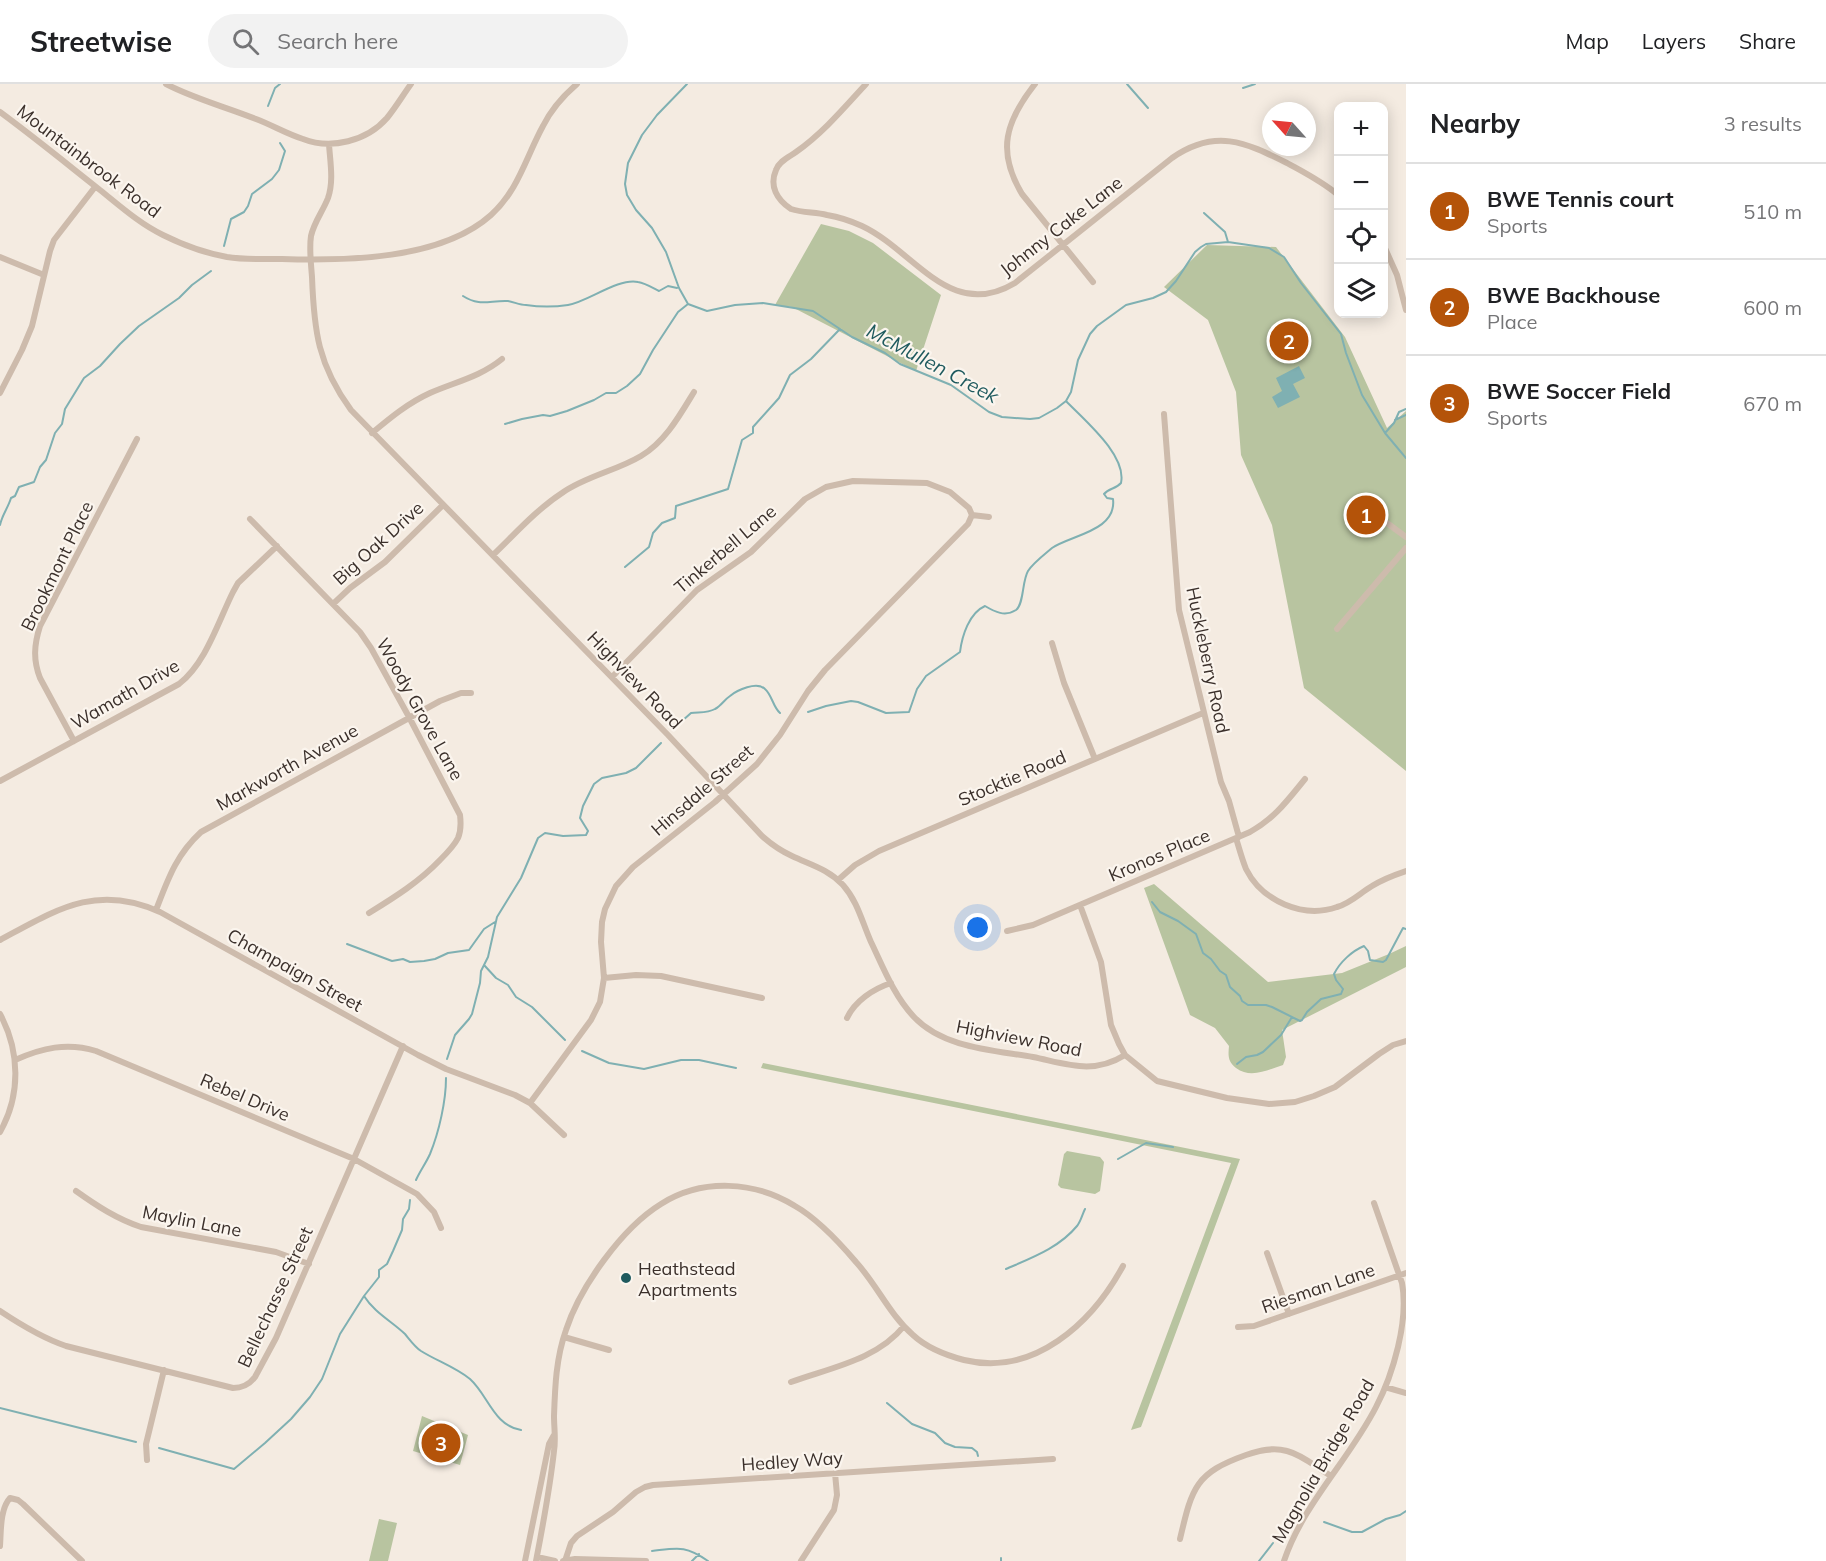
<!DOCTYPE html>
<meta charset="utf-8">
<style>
body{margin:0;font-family:Mulish,sans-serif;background:#f2f2f2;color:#202124}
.controls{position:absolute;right:18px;top:18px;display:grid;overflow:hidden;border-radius:12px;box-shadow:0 3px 15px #0003}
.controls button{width:54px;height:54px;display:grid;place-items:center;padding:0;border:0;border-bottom:2px solid #e0e0e0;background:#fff;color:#202124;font:30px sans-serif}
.compass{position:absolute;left:1262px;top:18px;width:54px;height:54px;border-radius:50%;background:#fff;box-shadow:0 3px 15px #0003;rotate:297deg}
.you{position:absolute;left:978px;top:844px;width:21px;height:21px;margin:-15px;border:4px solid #fff;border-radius:50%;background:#1a73e8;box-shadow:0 0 0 9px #1a73e833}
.badge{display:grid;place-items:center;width:39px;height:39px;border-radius:50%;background:#b45309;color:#fff;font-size:20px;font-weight:700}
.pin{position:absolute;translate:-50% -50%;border:3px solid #fff;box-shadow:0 2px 6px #0006}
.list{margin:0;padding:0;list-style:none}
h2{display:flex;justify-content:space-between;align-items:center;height:78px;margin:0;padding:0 24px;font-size:26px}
h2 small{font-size:20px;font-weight:400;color:#757577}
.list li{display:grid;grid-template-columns:39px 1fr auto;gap:18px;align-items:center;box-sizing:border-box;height:96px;padding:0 24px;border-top:2px solid #e0e0e0}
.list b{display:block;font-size:22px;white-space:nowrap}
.list p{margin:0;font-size:20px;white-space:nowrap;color:#757577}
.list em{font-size:20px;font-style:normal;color:#757577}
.icon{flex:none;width:33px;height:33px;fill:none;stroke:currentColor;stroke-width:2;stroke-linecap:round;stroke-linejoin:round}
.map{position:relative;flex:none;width:1406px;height:1477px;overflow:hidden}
header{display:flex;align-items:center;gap:36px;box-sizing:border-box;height:84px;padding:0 30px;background:#fff;border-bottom:2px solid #e0e0e0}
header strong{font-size:28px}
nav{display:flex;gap:33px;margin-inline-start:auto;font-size:21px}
.search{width:420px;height:54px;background:#f2f2f2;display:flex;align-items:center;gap:15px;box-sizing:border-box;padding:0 21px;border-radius:33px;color:#757577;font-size:22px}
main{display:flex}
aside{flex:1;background:#fff}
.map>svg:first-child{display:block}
.green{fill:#b8c4a0}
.water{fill:#7fb0b2}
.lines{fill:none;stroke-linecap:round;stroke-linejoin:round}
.stream{stroke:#7fb0b2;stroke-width:2}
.street{stroke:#cdbbac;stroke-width:6}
.poi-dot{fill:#1f5a5e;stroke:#fbf5ee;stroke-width:2}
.labels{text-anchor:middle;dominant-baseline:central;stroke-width:4.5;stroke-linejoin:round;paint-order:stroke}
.street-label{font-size:18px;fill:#3b302b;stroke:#fbf5ee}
.poi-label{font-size:18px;fill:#3b302b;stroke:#fbf5ee;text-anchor:start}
.water-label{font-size:20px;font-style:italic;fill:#1f5a5e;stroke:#fbf5ee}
</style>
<header>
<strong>Streetwise</strong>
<div class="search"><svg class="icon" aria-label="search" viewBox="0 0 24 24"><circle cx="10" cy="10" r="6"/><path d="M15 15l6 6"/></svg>Search here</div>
<nav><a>Map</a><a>Layers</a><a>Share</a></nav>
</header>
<main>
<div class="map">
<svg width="1406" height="1477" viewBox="0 0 1406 1477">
<rect width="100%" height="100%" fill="#f4ebe1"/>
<path class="green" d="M821,140L849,147L873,159L941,211L916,287L792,223L775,221Z
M1207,161L1276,163L1345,253L1387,344L1406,327V687L1304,604L1272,441L1241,371L1236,308L1208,236L1164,203Z
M1154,800L1268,898L1342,889L1389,870L1406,862V883L1282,946L1286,973L1283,981C1267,986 1251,995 1236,984C1228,978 1228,972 1229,962L1215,944L1190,931L1144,804Z
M763,979L1240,1075L1141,1343L1131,1346L1231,1079L761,984Z
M1067,1067L1100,1073L1104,1078L1100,1107L1095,1110L1061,1104L1058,1101L1064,1070Z
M422,1332L468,1351L460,1381L413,1367Z
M379,1435L397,1439L388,1477H369Z"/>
<path class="water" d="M1299,282L1305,294L1293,300L1300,313L1278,324L1272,313L1282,307L1276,294Z"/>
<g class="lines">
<path class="stream" d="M687,0L657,31L642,51L628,79L625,100L627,111L636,126L652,144L666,168L679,204L688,220L707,227L735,221L763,219L813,227L852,253L885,269L900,280L951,301L989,328L1002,333L1030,335L1039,334L1057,324L1066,317L1071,308L1078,276L1090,250L1097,242L1126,221L1153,214L1166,208L1176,197L1195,168L1201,163L1206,160L1228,158L1269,164L1284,173L1301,199L1341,250L1346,269L1362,311L1385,349L1406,374
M1127,0L1148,24
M1243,4L1255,0
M268,22L275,4L280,0
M1204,129L1225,148L1228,158
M224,162L231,135L244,128L248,122L252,110L272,95L279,86L285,67L280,59
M463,212C480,223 490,216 508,217C514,218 520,221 526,221C539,223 555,223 568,221C588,218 617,194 638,198C645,199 653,204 659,207L668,202L677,204
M1395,336L1406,331
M505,340L522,335L543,331L550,332L567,327L594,316L606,309H616L627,302L640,290L653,266L678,228L688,220
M1385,349L1394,339L1399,328L1406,325
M0,441C2,431 8,424 11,414L15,412L19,403L34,398L40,383L46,376L55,349L62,340L65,325L84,294L100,282L120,260L139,242L179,214L192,201L211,187
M625,483L649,463L653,449L662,439L675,434L676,422L728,405L742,356L753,349V343L779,314L790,291L811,275L840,245
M808,628L826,622L851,617L858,618L886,629L909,628L917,605L926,592L960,568C962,552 969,529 985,522C995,528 1005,533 1016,526C1024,520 1022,497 1028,487C1033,479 1045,470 1052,464C1071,451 1117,447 1113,415L1107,414L1104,410C1109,404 1116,405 1121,399C1127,371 1084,336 1066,317
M673,645L691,629C700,628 708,629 715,625C721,622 724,616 730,612C737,606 757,597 765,605C772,611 773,623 780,629
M1152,818L1160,828L1178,837L1196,850L1203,869L1211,875L1220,887L1226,891L1230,903L1240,912L1242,917L1248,921H1266L1272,923L1300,937L1302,936L1307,928L1321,915L1341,910L1343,905L1336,896L1334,890C1340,878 1352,867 1364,862L1368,867L1370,876L1383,878L1386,876L1403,844L1406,845
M347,860L392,877L403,875L410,878L424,877L435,875L448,869L469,866L484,845L495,838
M484,881L496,894L508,901L516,913L532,923L565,956
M582,967L609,979L644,985L681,976H699L736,984
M447,975L455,951L469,935L472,930L480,899L481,887L488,873L497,833L521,794L538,754L545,749L563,752L586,751L588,747L580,734L583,722L594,700L602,694L626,689L636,684L661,659
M1237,980L1246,973L1257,971L1263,968L1281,951L1292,933
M1118,1075L1146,1059L1173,1063
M416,1096C420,1087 426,1079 430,1070C439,1048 446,1017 446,994
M1006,1185C1031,1174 1059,1164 1077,1142C1081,1137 1082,1131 1085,1125
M364,1212C374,1228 391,1237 405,1250C410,1256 415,1263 421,1267C437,1277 455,1283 470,1295C488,1311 494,1342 521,1346
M887,1319L912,1340L935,1349L945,1359L955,1363L972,1364L977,1368L978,1372
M0,1324L136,1358
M159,1364L234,1385L265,1359L291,1335L310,1313L322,1295L340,1250L364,1212L379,1193V1186L387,1180L393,1167L402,1146L403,1135L409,1125L410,1116
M1324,1438L1352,1448H1362L1386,1435L1400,1431L1406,1427
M652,1467C678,1464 685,1461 708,1477
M692,1477L699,1470
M1001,1477V1474
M1259,1477L1273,1459"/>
<path class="street" d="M166,0C195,15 226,23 256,35C272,41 287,50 303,55C331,66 367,57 387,34C396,23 403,11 411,0
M866,0C844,24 823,49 796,68C789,73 779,77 776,86C769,102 777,116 791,125C803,129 815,128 827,131C839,133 851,137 862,142C915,167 950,238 1015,199L1172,74C1215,44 1245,58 1287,79C1305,89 1323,98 1338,111
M1035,0C1006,37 996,67 1022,110L1093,198
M0,28C34,53 67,80 100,106C120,122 140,140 163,151C183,161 205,169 227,173C246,176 263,175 282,175C345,177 441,176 491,131C518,107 526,73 543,42C551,26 563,12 577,0
M329,60C330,77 334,97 328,114C323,127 314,138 311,152C309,165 311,179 312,193C314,247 318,281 351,326L668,651L762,752C771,760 781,767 792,772C811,781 828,785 843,801C858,818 862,838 871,858C883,883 894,912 914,933C943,964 993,966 1033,973C1067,980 1093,991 1125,971
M1384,162L1397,191L1406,226
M0,173L44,191
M0,309L22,266L32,242L50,167L54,156L95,103
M1164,330L1179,526L1221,698L1229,717L1239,753
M372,349C390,334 408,319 430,309C455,298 480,293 502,275
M972,431L989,433
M250,435L360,548L371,564L409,633L460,731C461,739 461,747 458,754C454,762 446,770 440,776C419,798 395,813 369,829
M1387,439L1406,453
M493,471C515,450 536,426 562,409C586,392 616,387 641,372C665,358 680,331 694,308
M333,520L350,504L385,478L443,421
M1337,545L1406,464
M1052,559L1064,599L1095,675
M612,593L697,506L751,468L805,415L826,403L853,397L927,399L950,408L969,424L972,431
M74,657L40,594C33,576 34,561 40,542L137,355
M0,697L179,600C206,579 218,538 233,508L238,499L277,462
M1236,754C1239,764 1242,775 1246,785C1262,817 1303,835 1337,823C1351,819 1360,809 1372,802C1383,795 1394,791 1406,787
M838,796L855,781L879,767L1203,629
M1080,821L1101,878L1111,941L1119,960L1125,971L1157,997L1227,1014L1269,1020L1295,1018L1314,1012L1335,1003L1379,970L1393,961L1406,957
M156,826C168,795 176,771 201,748L440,617L461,609H471
M1007,847L1033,841L1250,748C1275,734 1287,717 1305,695
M0,856C56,826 96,799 160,828L418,971L446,985L515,1011L530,1019L564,1051
M604,894L636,891L661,892L762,914
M0,930C20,967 21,1011 0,1048
M847,934C855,917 873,905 891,899
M15,976C42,964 67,958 96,967L354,1075L417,1110L434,1128L441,1144
M530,1019L591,936L600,918L604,894L601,858L602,838L605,825L616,802L633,783L715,718L757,680L780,651L808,607L825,586L968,440L972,431
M76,1107C97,1122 117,1135 141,1143L276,1168L309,1180
M1267,1169L1289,1230
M0,1227C21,1241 42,1254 66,1262L233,1304C242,1304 249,1301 255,1293L276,1254L403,962
M1238,1243L1254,1242L1406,1189
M564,1253L609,1266
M791,1298C829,1284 877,1276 904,1242
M1385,1303L1406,1309
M147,1376L146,1360L164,1286
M1180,1455C1192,1404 1195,1389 1246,1371C1260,1366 1273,1363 1287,1367C1303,1371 1317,1384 1331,1392
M0,1462C1,1447 0,1425 10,1414L18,1416L23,1420L82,1477
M537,1473L555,1477
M525,1477L549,1360L554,1351
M536,1477C543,1441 550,1403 554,1367C556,1355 554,1344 554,1332C555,1303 556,1274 566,1246C580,1203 622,1144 661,1120C702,1094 755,1097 795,1122C818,1135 839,1158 856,1178C877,1201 889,1230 913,1251C927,1264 945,1271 964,1276C1034,1293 1092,1239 1123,1182
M563,1477L575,1475L646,1477
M565,1477L571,1459L577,1452L613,1428L636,1408L645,1403L653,1401L1053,1375
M801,1477L834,1426L837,1411L835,1389
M1284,1477C1303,1420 1349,1376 1376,1323C1386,1304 1393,1284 1398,1263C1403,1242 1406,1221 1402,1199L1374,1119"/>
</g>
<circle class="poi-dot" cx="626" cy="1194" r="6"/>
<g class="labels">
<g class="street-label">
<text transform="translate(89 77) rotate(37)">Mountainbrook Road</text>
<text transform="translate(1061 142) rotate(-38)">Johnny Cake Lane</text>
<text transform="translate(378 459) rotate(-42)">Big Oak Drive</text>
<text transform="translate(725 465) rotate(-40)">Tinkerbell Lane</text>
<text transform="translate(57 482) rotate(-64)">Brookmont Place</text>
<text transform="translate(1208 576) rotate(78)">Huckleberry Road</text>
<text transform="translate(635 596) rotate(46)">Highview Road</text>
<text transform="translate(125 610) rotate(-30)">Wamath Drive</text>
<text transform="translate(420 625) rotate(61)">Woody Grove Lane</text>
<text transform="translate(287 683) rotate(-29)">Markworth Avenue</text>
<text transform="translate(1012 694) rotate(-23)">Stocktie Road</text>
<text transform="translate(702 706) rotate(-41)">Hinsdale Street</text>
<text transform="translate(1159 771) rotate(-23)">Kronos Place</text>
<text transform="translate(295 886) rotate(29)">Champaign Street</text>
<text transform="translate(1019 954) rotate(11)">Highview Road</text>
<text transform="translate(245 1013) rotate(23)">Rebel Drive</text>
<text transform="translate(192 1137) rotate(11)">Maylin Lane</text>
<text transform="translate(1318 1204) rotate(-19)">Riesman Lane</text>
<text transform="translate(275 1213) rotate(-65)">Bellechasse Street</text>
<text transform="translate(792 1377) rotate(-4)">Hedley Way</text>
<text transform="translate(1323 1377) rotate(-60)">Magnolia Bridge Road</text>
</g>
<g class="poi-label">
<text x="638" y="1184">Heathstead<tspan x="638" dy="21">Apartments</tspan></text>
</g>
<g class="water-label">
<text transform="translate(933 279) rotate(28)">McMullen Creek</text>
</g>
</g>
</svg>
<div class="controls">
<button>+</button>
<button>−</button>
<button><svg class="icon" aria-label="locate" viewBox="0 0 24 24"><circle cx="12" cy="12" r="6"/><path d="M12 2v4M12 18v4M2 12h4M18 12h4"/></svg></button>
<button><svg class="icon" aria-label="layers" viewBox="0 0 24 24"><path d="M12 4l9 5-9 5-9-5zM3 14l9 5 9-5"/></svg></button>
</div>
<svg class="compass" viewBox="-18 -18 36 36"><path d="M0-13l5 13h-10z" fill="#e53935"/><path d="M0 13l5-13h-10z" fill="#757577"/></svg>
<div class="you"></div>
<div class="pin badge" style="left:1366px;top:431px">1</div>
<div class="pin badge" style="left:1289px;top:257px">2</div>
<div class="pin badge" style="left:441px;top:1359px">3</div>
</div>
<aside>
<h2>Nearby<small>3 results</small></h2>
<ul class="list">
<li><span class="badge">1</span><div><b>BWE Tennis court</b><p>Sports</p></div><em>510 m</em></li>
<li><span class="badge">2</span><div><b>BWE Backhouse</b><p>Place</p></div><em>600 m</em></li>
<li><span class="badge">3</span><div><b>BWE Soccer Field</b><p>Sports</p></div><em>670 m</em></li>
</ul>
</aside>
</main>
